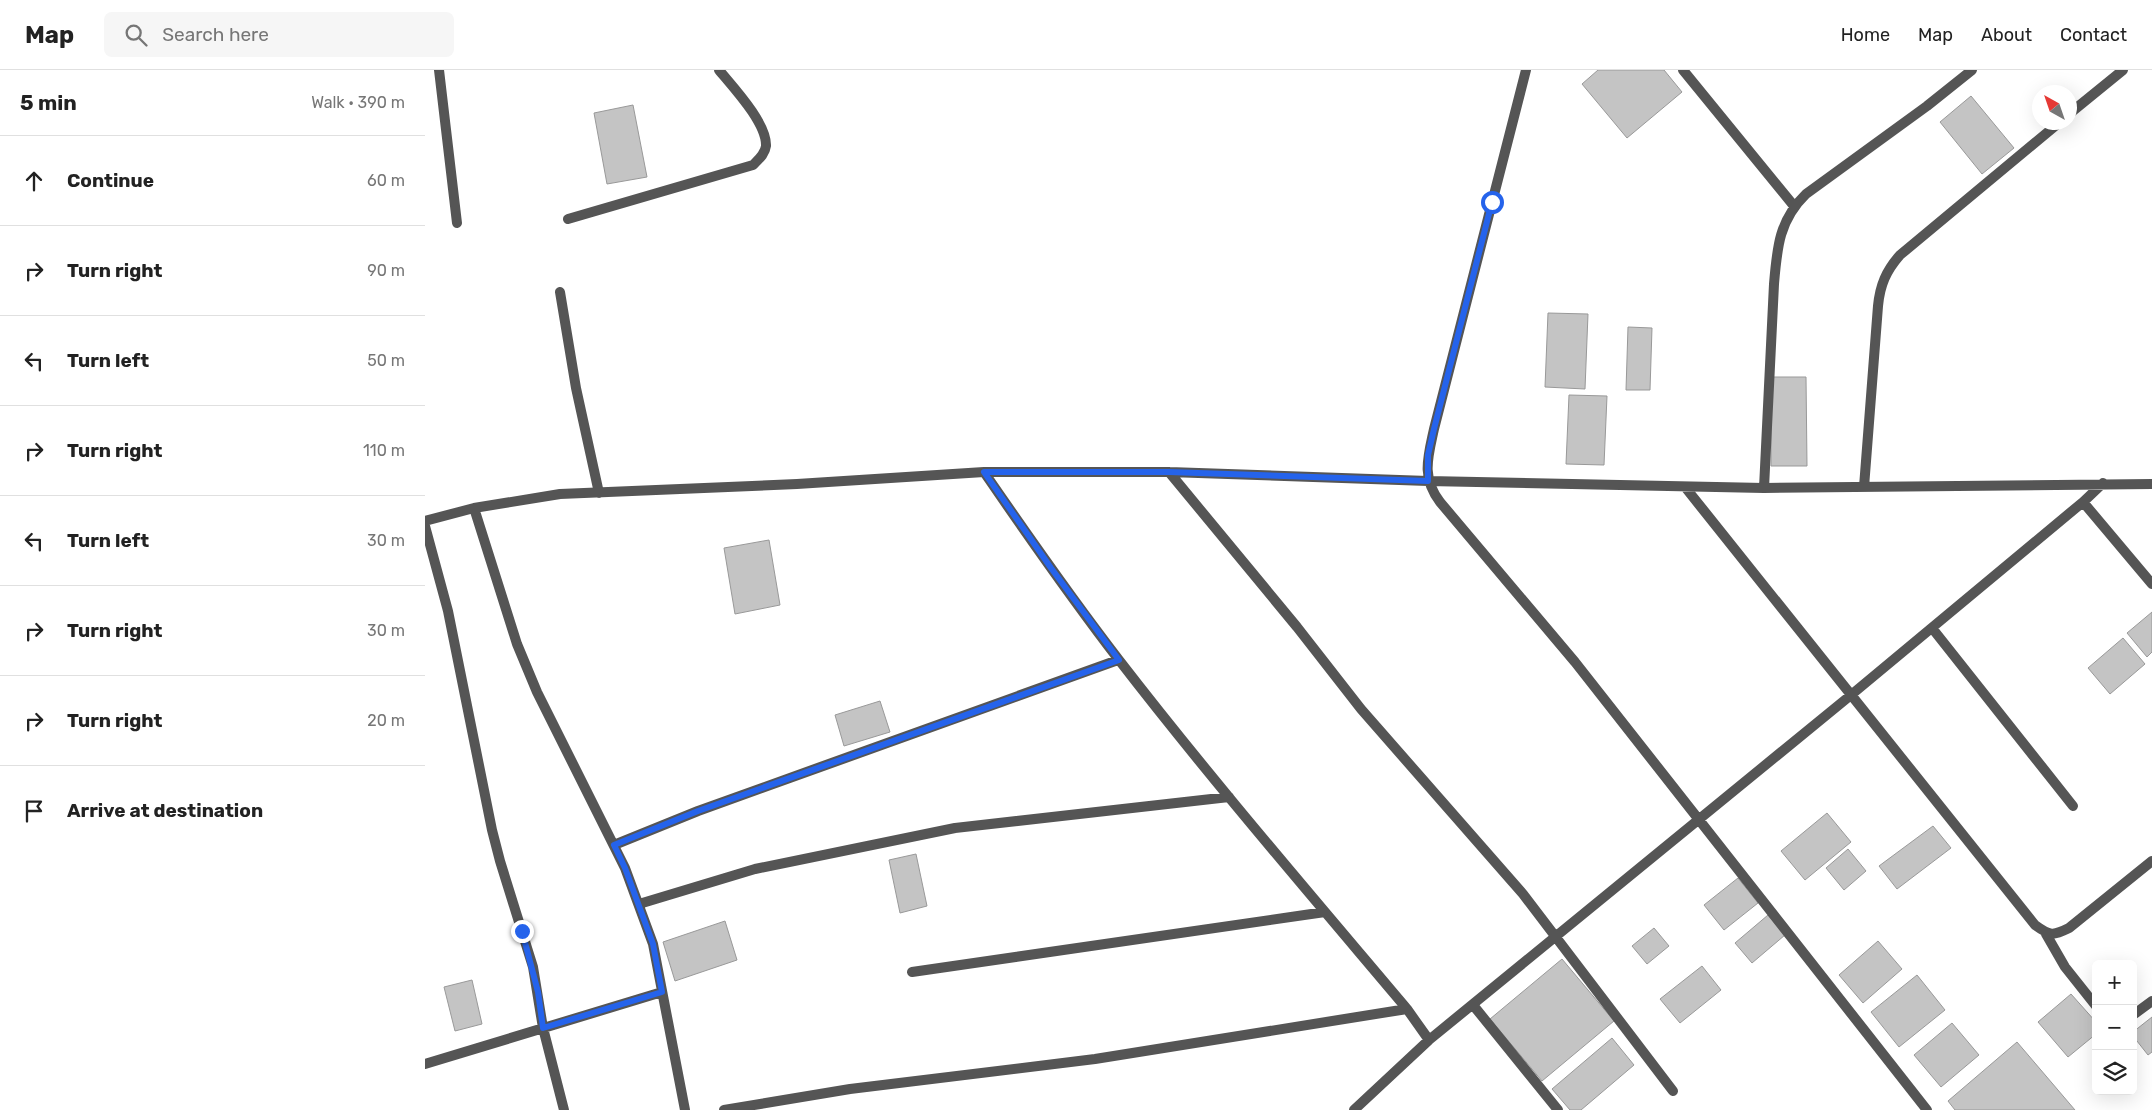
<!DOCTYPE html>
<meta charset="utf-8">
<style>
body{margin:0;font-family:Rubik,sans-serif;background:#f6f6f6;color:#222}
.controls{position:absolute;right:15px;bottom:15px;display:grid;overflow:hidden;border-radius:8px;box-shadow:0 5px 20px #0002}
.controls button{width:45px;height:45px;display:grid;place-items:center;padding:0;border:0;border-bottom:1px solid #e0e0e0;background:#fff;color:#222;font:25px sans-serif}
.compass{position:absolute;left:1607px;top:15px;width:45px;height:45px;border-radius:50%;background:#fff;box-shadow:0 5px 20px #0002;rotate:320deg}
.stop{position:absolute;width:15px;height:15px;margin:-11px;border:4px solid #2563eb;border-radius:50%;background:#fff}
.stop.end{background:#2563eb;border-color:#fff;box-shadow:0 1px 5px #0008}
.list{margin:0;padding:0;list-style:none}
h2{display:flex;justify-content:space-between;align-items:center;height:65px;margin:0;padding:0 20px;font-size:21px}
h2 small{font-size:16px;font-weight:400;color:#767676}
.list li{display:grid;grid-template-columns:32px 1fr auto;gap:15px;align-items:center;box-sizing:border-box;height:90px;padding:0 20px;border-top:1px solid #e0e0e0}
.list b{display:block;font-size:19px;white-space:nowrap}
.list em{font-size:16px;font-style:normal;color:#767676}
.icon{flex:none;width:28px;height:28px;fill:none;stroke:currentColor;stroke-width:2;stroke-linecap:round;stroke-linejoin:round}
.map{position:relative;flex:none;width:1727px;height:1040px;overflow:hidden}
header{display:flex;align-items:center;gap:30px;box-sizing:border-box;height:70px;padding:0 25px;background:#fff;border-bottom:1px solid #e0e0e0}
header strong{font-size:24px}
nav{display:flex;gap:28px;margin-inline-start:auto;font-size:18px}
.search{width:350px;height:45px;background:#f6f6f6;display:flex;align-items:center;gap:12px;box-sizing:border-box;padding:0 18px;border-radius:8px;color:#767676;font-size:19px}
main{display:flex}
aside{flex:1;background:#fff}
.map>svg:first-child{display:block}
.building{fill:#c4c4c4;stroke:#999}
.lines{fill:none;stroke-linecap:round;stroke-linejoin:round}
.street{stroke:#555;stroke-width:10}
.route{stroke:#2563eb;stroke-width:6}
</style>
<header>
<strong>Map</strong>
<div class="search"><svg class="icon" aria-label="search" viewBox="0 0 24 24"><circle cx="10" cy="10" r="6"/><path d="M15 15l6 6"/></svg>Search here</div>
<nav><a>Home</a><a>Map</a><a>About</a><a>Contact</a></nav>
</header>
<main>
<aside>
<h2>5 min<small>Walk · 390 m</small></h2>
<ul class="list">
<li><svg class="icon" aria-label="ahead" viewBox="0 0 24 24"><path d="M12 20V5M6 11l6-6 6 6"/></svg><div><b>Continue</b></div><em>60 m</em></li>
<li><svg class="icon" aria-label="right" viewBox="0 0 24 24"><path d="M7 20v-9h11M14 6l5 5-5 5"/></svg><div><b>Turn right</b></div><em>90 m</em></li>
<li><svg class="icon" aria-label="left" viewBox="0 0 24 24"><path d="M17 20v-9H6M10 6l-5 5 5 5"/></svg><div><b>Turn left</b></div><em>50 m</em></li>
<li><svg class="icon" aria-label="right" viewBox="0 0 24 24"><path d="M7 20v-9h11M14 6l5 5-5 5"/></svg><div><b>Turn right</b></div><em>110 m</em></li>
<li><svg class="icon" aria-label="left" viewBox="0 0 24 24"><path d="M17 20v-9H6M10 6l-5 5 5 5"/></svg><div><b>Turn left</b></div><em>30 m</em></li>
<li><svg class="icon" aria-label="right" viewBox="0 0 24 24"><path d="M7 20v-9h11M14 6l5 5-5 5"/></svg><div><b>Turn right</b></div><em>30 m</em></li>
<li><svg class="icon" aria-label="right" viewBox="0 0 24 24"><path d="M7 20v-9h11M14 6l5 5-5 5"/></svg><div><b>Turn right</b></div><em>20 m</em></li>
<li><svg class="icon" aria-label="arrive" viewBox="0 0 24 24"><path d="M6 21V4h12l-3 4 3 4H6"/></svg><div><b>Arrive at destination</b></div></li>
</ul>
</aside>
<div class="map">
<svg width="1727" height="1040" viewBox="0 0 1727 1040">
<rect width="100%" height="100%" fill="#fff"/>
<path class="building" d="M1173,0H1239L1257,22L1202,68L1157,14Z
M1546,26L1589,78L1557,104L1515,52Z
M208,35L222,107L182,114L169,43Z
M1123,243L1163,244L1160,319L1120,317Z
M1203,257L1227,258L1225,320H1201Z
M1346,307H1381L1382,396H1346Z
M1144,325L1182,326L1179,395L1141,394Z
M344,470L355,535L310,544L299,478Z
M1727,542V582L1722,587L1702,563Z
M1698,568L1720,594L1685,624L1663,598Z
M455,631L465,662L419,676L410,645Z
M1402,743L1426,772L1380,810L1356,781Z
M1508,756L1526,778L1472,819L1454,796Z
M1423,779L1441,801L1419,820L1401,798Z
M491,784L502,836L475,843L464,790Z
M1313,808L1333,833L1299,860L1279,835Z
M1343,845L1360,865L1327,893L1310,873Z
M300,851L312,890L250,911L238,872Z
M1229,858L1244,876L1222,894L1207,876Z
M1453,871L1477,899L1438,933L1414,905Z
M1137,889L1189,951L1117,1011L1065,949Z
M1277,896L1296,920L1255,953L1235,929Z
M1492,905L1520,940L1474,977L1446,942Z
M47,910L57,954L30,961L19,917Z
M1646,924L1671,952V964L1643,987L1613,952Z
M1727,947V982L1723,985L1708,966V962Z
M1527,953L1554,985L1516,1017L1489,985Z
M1187,968L1209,995L1156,1040H1145L1127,1019Z
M1592,972L1650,1040H1530L1523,1031Z"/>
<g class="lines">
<path class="street" d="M14,0L32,153
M1101,0L1009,359C1003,387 996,407 1015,432L1150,592L1502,1040
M1258,0L1369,136
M1644,44L1698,0
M143,149L328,95C334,89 340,84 341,76C342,53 308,17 294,0
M135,222L151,318L174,423
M559,402C603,466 647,529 694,590C786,709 885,824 982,939L1004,970
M744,402L872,557L936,639L1098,824L1248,1021
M1260,417L1610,855C1625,866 1628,866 1644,858L1727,791
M1439,417L1453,236C1455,215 1461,201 1475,185L1635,52
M1339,418L1349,214C1352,178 1354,150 1381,124L1502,36L1547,0
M1658,432L1727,514
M49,438L92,574L112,622L200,798L228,874L260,1040
M0,451L49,438L135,424L372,414L559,402H744L1003,411L1339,418L1727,414
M0,456L23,541L67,760L75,791L108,897L118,958L139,1040
M1507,558L1648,736
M189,775L273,741L693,590
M214,834L330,799L530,758L804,727
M1621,864L1640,897L1671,936
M487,902L900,842
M1048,935L1133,1040
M1708,945L1727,931
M0,994L237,922
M299,1040L425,1019L670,989L982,939
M929,1040L1004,970L1426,625L1658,432L1678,413"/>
</g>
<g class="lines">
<path class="route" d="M97,861L113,922L118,958L237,922L228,874L200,798L189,775L273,741L694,590L626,498L559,402H744L1003,411V385L1009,359L1067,132"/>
</g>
</svg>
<div class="controls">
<button>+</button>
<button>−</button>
<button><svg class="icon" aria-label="layers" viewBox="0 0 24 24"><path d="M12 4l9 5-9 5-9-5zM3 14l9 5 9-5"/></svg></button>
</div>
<svg class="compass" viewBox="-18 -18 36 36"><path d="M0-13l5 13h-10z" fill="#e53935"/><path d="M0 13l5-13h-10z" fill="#767676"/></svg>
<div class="stop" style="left:1067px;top:132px"></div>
<div class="stop end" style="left:97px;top:861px"></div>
</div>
</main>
